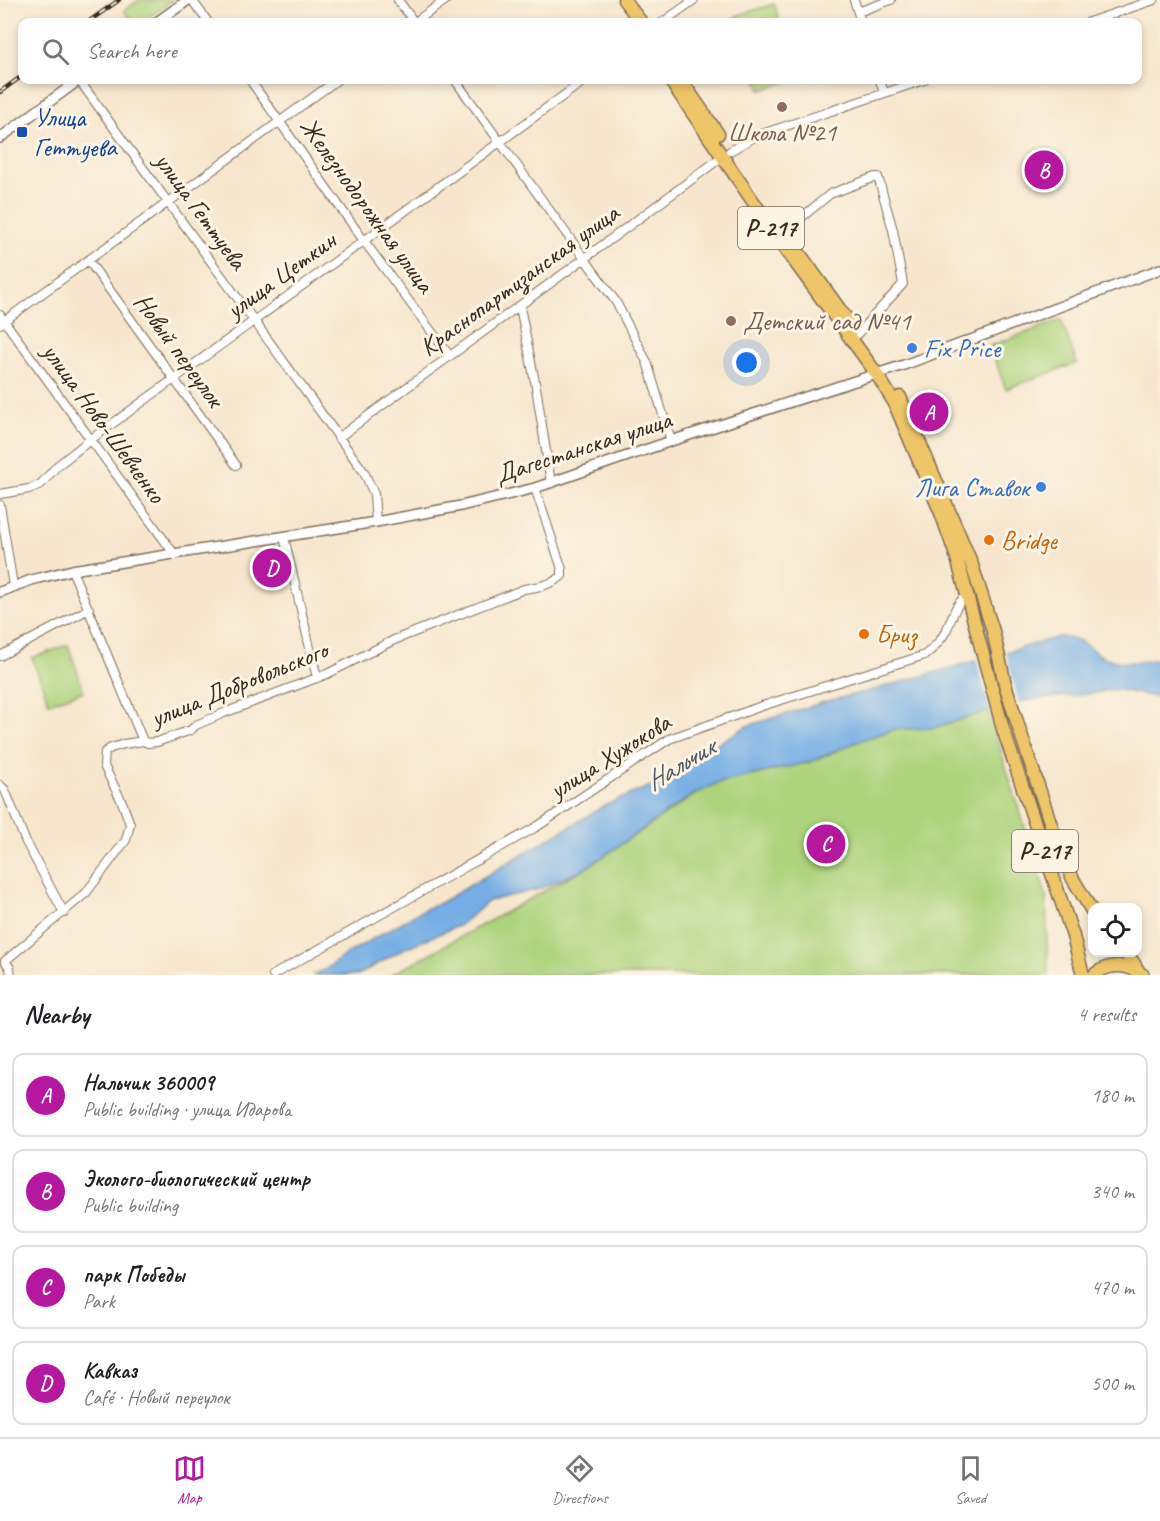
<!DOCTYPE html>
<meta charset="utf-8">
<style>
body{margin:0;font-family:Caveat,sans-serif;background:#f2f2f2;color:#202124}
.controls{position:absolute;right:18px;bottom:18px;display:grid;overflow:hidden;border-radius:12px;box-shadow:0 3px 9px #0003}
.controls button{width:54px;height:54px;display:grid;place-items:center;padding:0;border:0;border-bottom:2px solid #e0e0e0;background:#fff;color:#202124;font:30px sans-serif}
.you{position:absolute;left:747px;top:363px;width:21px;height:21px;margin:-15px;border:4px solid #fff;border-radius:50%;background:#1a73e8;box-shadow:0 0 0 9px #1a73e833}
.badge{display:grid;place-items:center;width:39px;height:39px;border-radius:50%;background:#b5179e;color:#fff;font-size:20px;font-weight:700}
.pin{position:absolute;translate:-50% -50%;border:3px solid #fff;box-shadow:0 2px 6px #0006}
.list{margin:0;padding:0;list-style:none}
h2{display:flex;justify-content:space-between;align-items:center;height:78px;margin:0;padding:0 24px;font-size:26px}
h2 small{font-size:20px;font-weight:400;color:#757577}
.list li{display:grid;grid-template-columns:39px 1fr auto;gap:18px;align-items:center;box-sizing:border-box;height:84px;margin:0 12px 12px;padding:0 12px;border:2px solid #e0e0e0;border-radius:12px}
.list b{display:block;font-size:22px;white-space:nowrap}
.list p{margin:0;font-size:20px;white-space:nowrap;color:#757577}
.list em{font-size:20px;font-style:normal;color:#757577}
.icon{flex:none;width:33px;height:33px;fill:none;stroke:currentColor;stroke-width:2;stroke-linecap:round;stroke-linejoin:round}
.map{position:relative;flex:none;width:1160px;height:975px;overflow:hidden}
.search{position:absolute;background:#fff;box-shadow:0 3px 9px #0003;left:18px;right:18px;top:18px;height:66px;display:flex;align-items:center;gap:15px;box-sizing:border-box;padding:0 21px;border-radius:12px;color:#757577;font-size:22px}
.sheet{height:462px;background:#fff}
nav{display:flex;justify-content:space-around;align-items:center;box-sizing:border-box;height:84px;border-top:2px solid #e0e0e0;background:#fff;font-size:16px;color:#757577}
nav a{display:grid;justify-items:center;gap:3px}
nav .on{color:#b5179e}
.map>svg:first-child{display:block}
.green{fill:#add37d;stroke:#747e4e;stroke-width:1.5}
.water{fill:#76aee5;stroke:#586c82;stroke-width:1.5}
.pier{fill:#f7e6cd}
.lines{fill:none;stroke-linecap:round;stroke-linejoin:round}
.minor-casing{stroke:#7d6c5b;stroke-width:10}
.tertiary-casing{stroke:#7d6c5b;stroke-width:12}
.primary-casing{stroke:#7d6c5b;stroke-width:15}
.minor{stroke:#fff;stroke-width:8}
.tertiary{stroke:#fff;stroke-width:9}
.primary{stroke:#eec569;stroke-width:12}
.rail-casing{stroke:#3b2a1e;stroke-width:4.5}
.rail{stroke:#fcf5e5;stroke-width:2;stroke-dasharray:7;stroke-linecap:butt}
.education-dot{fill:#8d6e63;stroke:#fcf5e5;stroke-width:2}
.transit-dot{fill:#1a4fb4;stroke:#fcf5e5;stroke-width:2}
.shop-dot{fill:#3f7fe0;stroke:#fcf5e5;stroke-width:2}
.food-dot{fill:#e8710a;stroke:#fcf5e5;stroke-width:2}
.labels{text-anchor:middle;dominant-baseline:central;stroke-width:6;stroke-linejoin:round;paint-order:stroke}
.shield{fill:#fcf5e5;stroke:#75675a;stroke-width:1.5}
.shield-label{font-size:24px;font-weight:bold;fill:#3b2a1e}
.transit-label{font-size:26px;fill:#164399;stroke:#fcf5e5;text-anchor:start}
.education-label{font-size:26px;fill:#785e54;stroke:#fcf5e5}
.street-label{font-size:26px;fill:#3b2a1e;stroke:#fcf5e5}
.shop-label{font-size:26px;fill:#366cbe;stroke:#fcf5e5;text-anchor:start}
.food-label{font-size:26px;fill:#c56008;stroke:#fcf5e5;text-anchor:start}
.water-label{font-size:27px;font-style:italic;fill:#505864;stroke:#fcf5e5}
</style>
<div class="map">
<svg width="1160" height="975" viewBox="0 0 1160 975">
<rect width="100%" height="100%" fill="#fcf5e5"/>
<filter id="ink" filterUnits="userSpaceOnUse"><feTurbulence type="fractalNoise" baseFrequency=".0167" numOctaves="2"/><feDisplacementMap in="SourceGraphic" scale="12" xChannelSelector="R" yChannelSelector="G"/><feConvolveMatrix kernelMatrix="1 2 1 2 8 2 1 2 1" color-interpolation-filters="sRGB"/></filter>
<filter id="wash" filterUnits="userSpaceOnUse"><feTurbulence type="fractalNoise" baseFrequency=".008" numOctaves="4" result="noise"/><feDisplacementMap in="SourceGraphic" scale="24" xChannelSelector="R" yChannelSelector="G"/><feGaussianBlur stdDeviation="1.35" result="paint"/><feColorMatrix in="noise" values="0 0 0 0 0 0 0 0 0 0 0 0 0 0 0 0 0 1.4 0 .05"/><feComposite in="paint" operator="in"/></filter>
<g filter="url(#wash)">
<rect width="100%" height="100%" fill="#f7e6cd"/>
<path class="green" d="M139,0H173L142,22H133L124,11Z
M774,4L780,22H738L736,16Z
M757,80H794L761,90Z
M1061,320L1077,363L1006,389L990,346Z
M68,645L84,691L49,703L32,658Z
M988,710L1046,895L1048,975H391L586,868L705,788L718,783L810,762L861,740L896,729L933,728Z"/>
<path class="water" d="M1059,637C1083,638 1082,644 1100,655C1118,666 1141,662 1160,659V698L1119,690H1107L1097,693L1022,701L933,728L896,729L861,740L810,762L718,783L691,796L586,868L539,889L489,901L460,925L405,948L358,975H312L326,969L345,955L425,909L440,903L606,805L674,776L709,749L747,726L824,702L877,689Z"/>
<path class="pier" d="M1005,649L1019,705L991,713L976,658Z"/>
</g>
<g filter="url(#ink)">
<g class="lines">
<defs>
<path id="minor" d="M192,0L208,22
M398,0L414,22
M854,0L861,22
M858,12L891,0
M415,22L446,0
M663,22L694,0
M1089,22L1154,0
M79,80L364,472L374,494L376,522
M250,80L364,241L449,355
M455,80L616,302L647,362L671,441
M880,80L884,93
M730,151L756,136L924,80
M784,232L830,194L875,177H878L893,230L903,284L857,334
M88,260L236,465
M520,307L536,387L551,483
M0,315L175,555
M0,324L337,80
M338,438C466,343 596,252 723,156
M0,494L29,489L41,484L57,466L90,440L585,80
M0,505L13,586
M284,537L317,678
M72,570L143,741
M0,656L89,609
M0,785L5,790L25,840L64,913
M11,975L10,968L5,961L86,893L126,840L130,824L122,802L104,766L105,752L111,748L124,744L143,741L148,743L157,742L191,730L196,725L224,713L327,674L394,640L524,589C538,587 551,585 562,576V569L535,488
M273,975L538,826L669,739L762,706L925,655C934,648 942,639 947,629C953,616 955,604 967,595"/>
<path id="tertiary" d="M157,22L188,0
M0,138L79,80
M0,592L31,580L72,570L376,522L461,506L535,488L671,441L904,365L1160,269"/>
<path id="primary" d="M624,0L641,22
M670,80L787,251L876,373L894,402L941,513L957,558L1003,729L1073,936L1083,975
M681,80L718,134
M781,228L848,321
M900,397L971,562L993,631L1005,684L1018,725L1058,846L1073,879L1092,911
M1125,952L1133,962L1139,972
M1094,975C1108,963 1128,963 1143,975"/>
</defs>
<use href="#minor" class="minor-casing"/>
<use href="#tertiary" class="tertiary-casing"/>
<use href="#primary" class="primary-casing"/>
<use href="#minor" class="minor"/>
<use href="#tertiary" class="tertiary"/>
<use href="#primary" class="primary"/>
<defs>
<path id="rail" d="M88,22L119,0
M0,92L22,76"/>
</defs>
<use href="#rail" class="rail-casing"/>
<use href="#rail" class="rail"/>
</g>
</g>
<g class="education-dot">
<circle cx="782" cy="107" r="6"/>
<circle cx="731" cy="321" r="6"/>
</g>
<rect class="transit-dot" x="16" y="126" width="12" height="12" rx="3"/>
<g class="shop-dot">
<circle cx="912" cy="348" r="6"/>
<circle cx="1041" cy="487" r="6"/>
</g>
<g class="food-dot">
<circle cx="989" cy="540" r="6"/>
<circle cx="864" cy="634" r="6"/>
</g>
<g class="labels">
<g class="shield">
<rect x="738" y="207" width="66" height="42" rx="4.5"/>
<rect x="1012" y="830" width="66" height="42" rx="4.5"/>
</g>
<g class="shield-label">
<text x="771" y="228">Р-217</text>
<text x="1045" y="851">Р-217</text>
</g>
<g class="transit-label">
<text x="34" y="117">Улица<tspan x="34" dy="30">Геттуева</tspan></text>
</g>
<g class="education-label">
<text x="782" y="132">Школа №21</text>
<text x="743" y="321" text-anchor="start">Детский сад №41</text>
</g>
<g class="street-label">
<text transform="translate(367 205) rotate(54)">Железнодорожная улица</text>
<text transform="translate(201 211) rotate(54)">улица Геттуева</text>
<text transform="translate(281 275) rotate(-36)">улица Цеткин</text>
<text transform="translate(519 280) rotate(-36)">Краснопартизанская улица</text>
<text transform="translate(179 350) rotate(54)">Новый переулок</text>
<text transform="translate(104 423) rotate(54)">улица Ново-Шевченко</text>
<text transform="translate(583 447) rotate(-18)">Дагестанская улица</text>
<text transform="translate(239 684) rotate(-22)">улица Добровольского</text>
<text transform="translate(610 756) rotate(-32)">улица Хужокова</text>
</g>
<g class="shop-label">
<text x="924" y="348">Fix Price</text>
<text x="1029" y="487" text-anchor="end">Лига Ставок</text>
</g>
<g class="food-label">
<text x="1001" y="540">Bridge</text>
<text x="876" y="634">Бриз</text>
</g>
<g class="water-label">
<text transform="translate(680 764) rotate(-31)">Нальчик</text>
</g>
</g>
</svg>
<div class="controls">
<button><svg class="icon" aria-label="locate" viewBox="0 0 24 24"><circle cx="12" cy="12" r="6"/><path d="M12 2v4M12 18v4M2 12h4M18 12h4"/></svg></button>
</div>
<div class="you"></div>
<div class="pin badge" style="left:929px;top:412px">A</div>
<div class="pin badge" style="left:1044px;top:170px">B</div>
<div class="pin badge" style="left:826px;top:844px">C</div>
<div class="pin badge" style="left:272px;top:568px">D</div>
<div class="search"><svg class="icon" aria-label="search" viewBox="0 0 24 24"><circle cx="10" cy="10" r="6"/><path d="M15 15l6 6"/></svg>Search here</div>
</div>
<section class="sheet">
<h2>Nearby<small>4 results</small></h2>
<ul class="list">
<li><span class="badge">A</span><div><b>Нальчик 360009</b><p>Public building · улица Идарова</p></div><em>180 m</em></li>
<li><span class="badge">B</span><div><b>Эколого-биологический центр</b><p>Public building</p></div><em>340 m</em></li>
<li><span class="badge">C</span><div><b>парк Победы</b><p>Park</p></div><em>470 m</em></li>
<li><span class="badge">D</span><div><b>Кавказ</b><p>Café · Новый переулок</p></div><em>500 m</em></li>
</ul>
</section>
<nav>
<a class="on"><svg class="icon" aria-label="map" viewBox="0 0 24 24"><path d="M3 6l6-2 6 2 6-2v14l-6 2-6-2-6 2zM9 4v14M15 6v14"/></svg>Map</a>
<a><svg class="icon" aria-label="directions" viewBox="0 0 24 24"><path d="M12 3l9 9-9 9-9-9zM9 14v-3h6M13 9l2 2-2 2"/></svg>Directions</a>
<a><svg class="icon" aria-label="saved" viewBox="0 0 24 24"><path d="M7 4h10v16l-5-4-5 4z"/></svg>Saved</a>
</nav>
